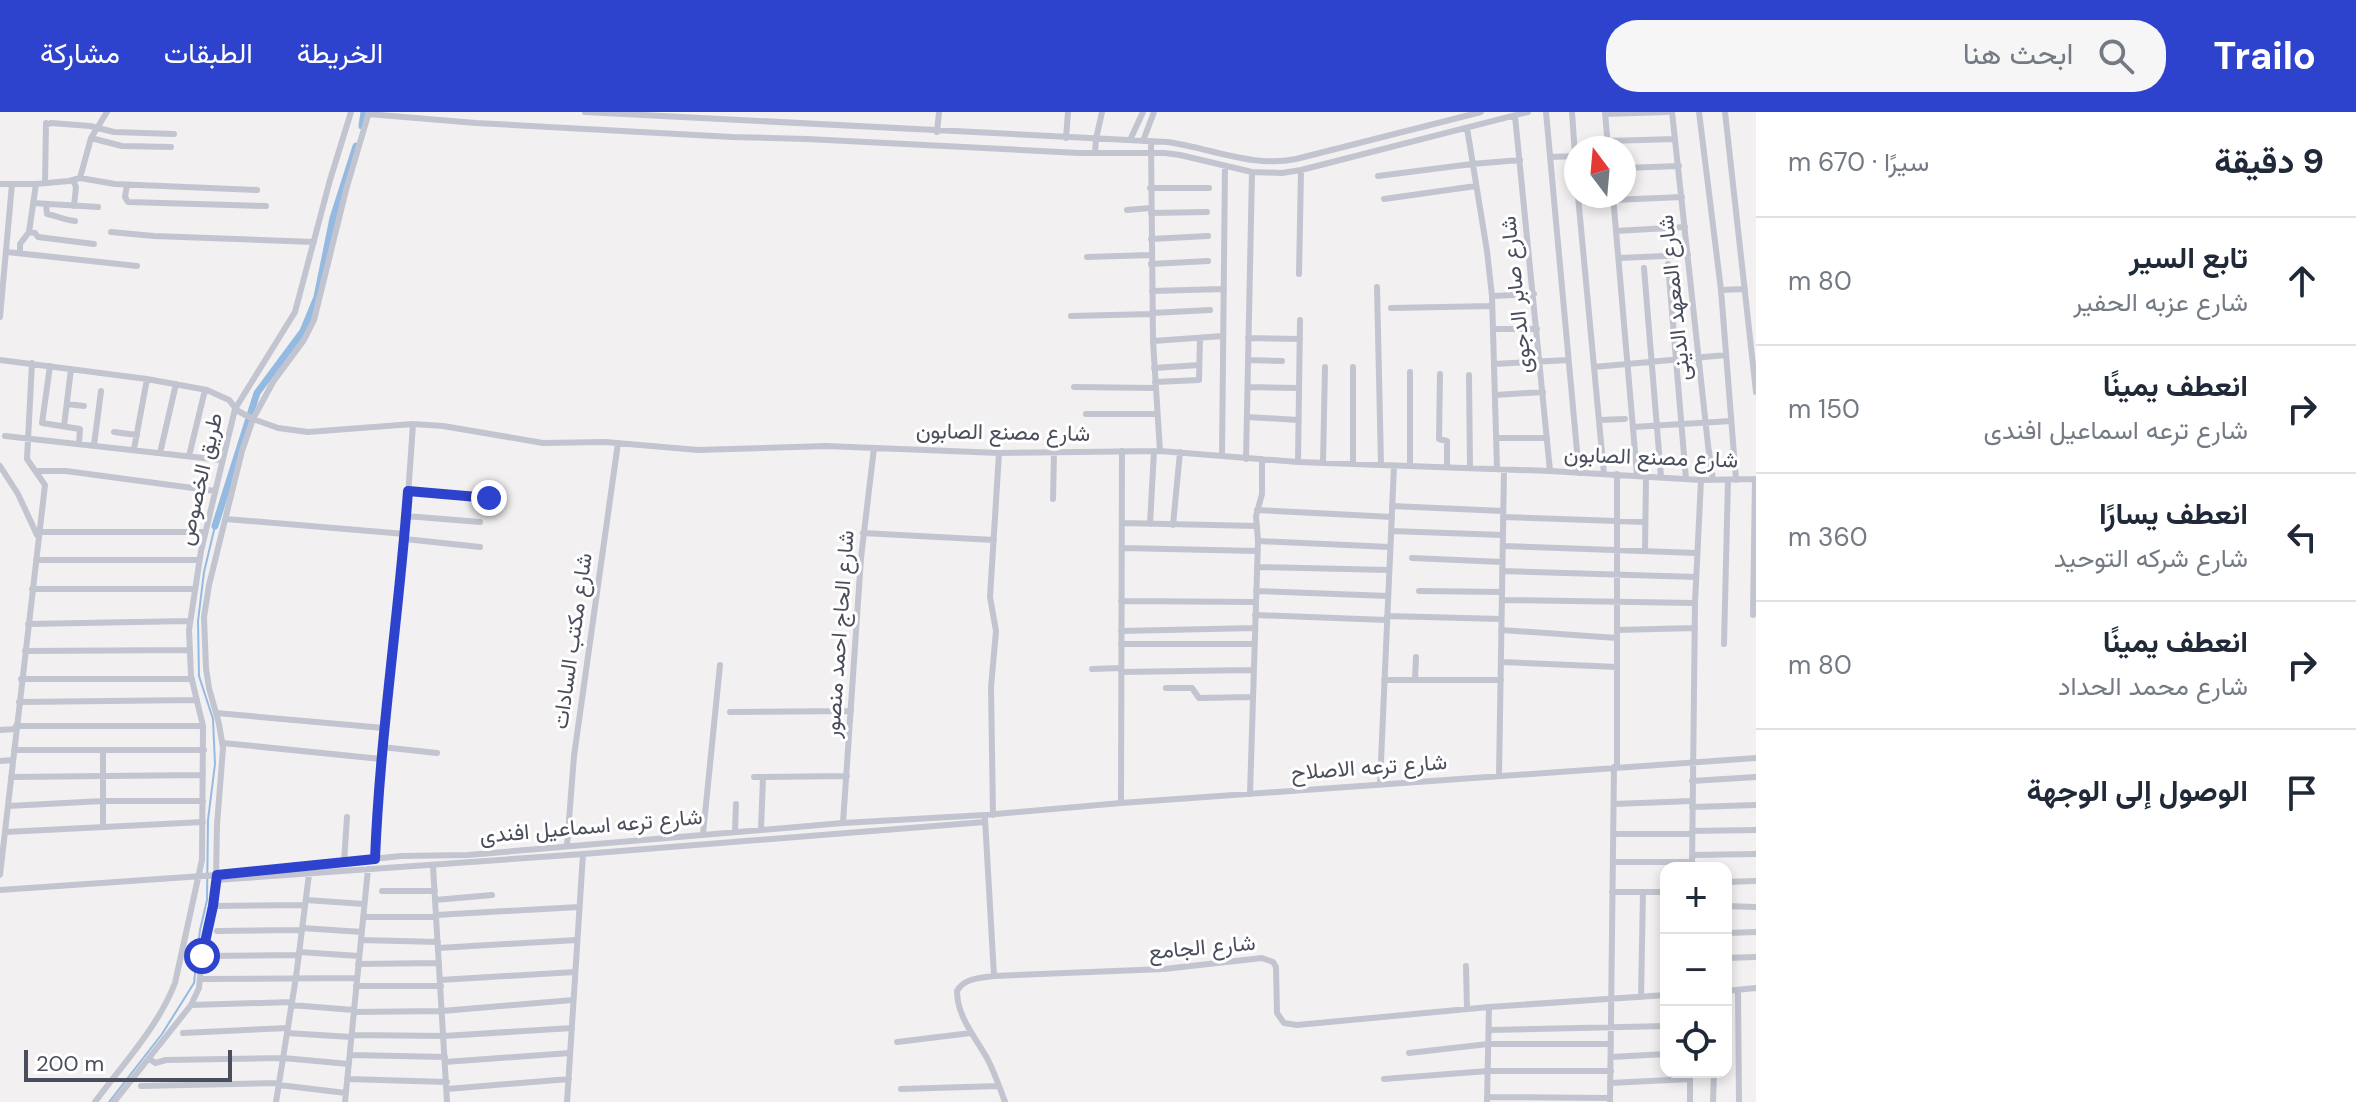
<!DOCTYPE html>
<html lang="ar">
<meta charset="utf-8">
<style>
body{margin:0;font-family:"DM Sans",Vazirmatn,sans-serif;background:#f6f6f7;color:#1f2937;direction:rtl}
.controls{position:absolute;right:24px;bottom:24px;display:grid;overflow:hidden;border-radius:16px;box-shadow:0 4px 12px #0003}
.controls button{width:72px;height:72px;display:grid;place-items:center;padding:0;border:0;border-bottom:2px solid #e0e1e3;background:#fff;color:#1f2937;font:40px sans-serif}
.compass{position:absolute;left:1564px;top:24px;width:72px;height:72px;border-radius:50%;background:#fff;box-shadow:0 4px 12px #0003;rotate:344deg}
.scale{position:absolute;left:24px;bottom:20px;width:208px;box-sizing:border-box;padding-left:8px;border:4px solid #4a4d5b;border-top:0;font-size:22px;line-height:28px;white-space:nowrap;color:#4a4d5b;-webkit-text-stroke:6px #fff;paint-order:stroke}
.stop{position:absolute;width:24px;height:24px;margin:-18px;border:6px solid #2e43cd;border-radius:50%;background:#fff}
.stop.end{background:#2e43cd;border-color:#fff;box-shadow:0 2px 8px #0008}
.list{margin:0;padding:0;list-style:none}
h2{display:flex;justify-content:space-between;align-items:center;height:104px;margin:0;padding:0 32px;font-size:34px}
h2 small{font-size:26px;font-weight:400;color:#747a83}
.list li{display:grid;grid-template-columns:52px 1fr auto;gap:24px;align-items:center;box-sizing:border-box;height:128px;padding:0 32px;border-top:2px solid #e0e1e3}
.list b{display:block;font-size:30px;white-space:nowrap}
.list p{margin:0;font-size:26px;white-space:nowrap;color:#747a83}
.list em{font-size:26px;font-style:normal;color:#747a83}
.icon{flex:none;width:44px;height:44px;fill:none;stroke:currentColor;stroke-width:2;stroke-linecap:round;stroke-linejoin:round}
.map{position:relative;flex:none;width:1756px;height:990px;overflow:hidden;direction:ltr}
header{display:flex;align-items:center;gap:48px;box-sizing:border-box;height:112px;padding:0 40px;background:#2e43cd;color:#fff}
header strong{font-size:38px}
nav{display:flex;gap:44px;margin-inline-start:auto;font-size:28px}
.search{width:560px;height:72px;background:#f6f6f7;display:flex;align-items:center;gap:20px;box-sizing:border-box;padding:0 28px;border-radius:32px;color:#747a83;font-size:30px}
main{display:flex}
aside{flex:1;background:#fff}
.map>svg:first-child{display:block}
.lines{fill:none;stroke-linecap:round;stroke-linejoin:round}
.stream{stroke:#95bae2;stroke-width:2}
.canal{stroke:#95bae2;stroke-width:7}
.street{stroke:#c2c5cf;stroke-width:6}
.route{stroke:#2e43cd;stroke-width:10}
.labels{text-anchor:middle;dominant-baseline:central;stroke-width:6;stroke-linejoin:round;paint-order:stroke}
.street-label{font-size:22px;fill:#4a4d5b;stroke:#fff}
</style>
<header>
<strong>Trailo</strong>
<div class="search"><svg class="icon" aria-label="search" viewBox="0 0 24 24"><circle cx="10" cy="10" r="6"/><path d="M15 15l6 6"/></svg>ابحث هنا</div>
<nav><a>الخريطة</a><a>الطبقات</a><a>مشاركة</a></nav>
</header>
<main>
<aside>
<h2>9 دقيقة<small>سيرًا · 670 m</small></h2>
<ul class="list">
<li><svg class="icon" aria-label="ahead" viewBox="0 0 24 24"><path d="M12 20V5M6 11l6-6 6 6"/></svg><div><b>تابع السير</b><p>شارع عزبه الحفير</p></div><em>80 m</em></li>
<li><svg class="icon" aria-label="right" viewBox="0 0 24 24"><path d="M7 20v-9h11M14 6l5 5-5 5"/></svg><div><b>انعطف يمينًا</b><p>شارع ترعه اسماعيل افندى</p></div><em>150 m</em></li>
<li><svg class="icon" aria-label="left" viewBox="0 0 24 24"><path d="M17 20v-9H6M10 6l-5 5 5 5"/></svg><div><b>انعطف يسارًا</b><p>شارع شركه التوحيد</p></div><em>360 m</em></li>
<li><svg class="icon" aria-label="right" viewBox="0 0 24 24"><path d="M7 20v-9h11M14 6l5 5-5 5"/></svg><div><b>انعطف يمينًا</b><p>شارع محمد الحداد</p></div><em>80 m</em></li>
<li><svg class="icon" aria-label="arrive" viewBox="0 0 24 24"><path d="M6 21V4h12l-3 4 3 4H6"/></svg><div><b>الوصول إلى الوجهة</b></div></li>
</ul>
</aside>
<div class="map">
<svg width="1756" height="990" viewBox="0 0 1756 990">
<rect width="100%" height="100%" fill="#f2f0f0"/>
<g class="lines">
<path class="stream" d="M109,990L162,922L194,871L200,818L207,788L208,708L215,652L213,607L199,564L198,509L204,460L215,414"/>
<path class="canal" d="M362,14L364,0
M215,414L257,281L303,219L317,185L333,106L356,34"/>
<path class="street" d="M585,0L1167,30C1211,36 1252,56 1296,47L1481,0
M1546,0L1579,361
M1572,0L1575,44
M1605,0L1608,36
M1672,0L1708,333L1713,368
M1699,0L1721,178L1736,368
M1725,0L1756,280
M368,2L476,11L732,25L807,27L1079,41H1165L1180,43L1252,60L1282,61L1301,58L1528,0
M1605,2L1667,0
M1515,4L1550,359
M46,13L51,11L90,14L114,20L174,22
M1467,16L1487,139L1492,184L1497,357
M937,20L939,0
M91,26L122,34L171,35
M1066,26L1068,0
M1130,28L1143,0
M1143,29L1154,0
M1151,29L1153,229L1160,339
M1608,29L1675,27
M1095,41L1096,27L1102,0
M1550,45L1576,44
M1624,56L1679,54
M1378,64L1472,52L1520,48
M80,66L91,26L107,0
M73,68L76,75L74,94
M45,71L46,11
M0,72H36L69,69L80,66L115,72L257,78
M127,73L125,85L128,90L266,94
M1150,76H1209
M1578,84L1604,362
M1613,84L1637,363
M1384,87L1476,74
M1613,88L1682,85
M33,91L98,95
M46,92L47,102C58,104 63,108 75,109
M1127,98L1150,96
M1151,101L1207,100
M1616,119L1685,115
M29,120L35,121L38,125L94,132
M111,120L154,124L314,130
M1151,127L1208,124
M7,140L137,154
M20,141V132L29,120L36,72
M1087,145L1151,143
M1619,146L1688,143
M1151,152L1208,149
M1668,152L1686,367
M1644,156L1661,365
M1299,162L1301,58
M1377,175L1381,353
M1721,178L1745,177
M1152,179L1224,177
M1492,184L1534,182
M1391,196L1492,194
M1152,201L1210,198
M1071,204L1152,202
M0,205L12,72
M1493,217H1537
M1248,226L1300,227
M1153,229L1223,224
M0,248L147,267L207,278L229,288L238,299L253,307L278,316L308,320L413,312L443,314L543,331L605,330L698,338L826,334L999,341L1160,339L1298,350L1550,359L1701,368L1756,367
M1248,248L1282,249
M1494,252L1568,248
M50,254L42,311L80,317L79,332
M1353,255V352
M1594,255L1726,243
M1154,256L1199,253
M1410,260V354
M1440,262L1439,327L1447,329V355
M1469,263L1470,356
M1155,270L1199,268L1200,226
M1074,275L1155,276
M1248,275L1299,276
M1495,283L1543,280
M67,292L84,294
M1086,302H1157
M1247,305L1298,308
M1599,308L1625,307
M64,314L71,257
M1633,315L1731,309
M114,320L137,323
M5,324L221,348
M1496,326H1547
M94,333L101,279
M134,337L147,267
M160,341L176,272
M189,344L205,278
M1222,344L1225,54
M1246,347L1252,60
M1298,350L1300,208
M1323,351L1325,255
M0,354L18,382L37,423
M36,359H66L215,379
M408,379L489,386
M1053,387L1054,340
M1392,394L1503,399
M1257,398L1392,405
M406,404L480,410
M1503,405L1645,410
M226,407L405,422
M1122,411L1257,414
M1150,412L1154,339
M1173,413L1180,340
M1391,419L1502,423
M39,420H205
M863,421L994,428
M405,427L480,435
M1258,429L1390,435
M1503,434L1697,441
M1122,436L1257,439
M1645,439L1646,364
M1412,446L1502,450
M36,448H199
M1257,455L1389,458
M1502,459L1696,465
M32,477H193
M1256,479L1388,484
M1419,479L1502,480
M1502,488L1695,491
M1121,489L1255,490
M1255,503L1387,508
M1753,503L1755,367
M1387,504L1501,507
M28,512L189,509
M1501,518L1617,526
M1617,518L1695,516
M1121,519L1255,516
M1121,532H1254
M1724,532L1728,368
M25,539L190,538
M1501,550L1617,555
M1092,557L1121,556
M1121,560L1253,558
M21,567H192
M1384,568H1501
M1415,568L1416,545
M1166,576H1192L1199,586L1253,585
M19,590L197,588
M730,600L851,599
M216,601L384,616
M16,614H203
M0,618L16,617
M223,631L381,647
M382,635L437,641
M14,638H204
M103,638V715
M0,649L13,648
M1617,655V362
M1499,664L1504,358
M11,665L203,663
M754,665L847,664
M1692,669L1756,665
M1380,672L1394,354
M1250,682L1258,429L1256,404L1262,382V347
M1121,691L1122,339
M1614,692L1692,689
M8,694L103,689H203
M1692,695L1756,693
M993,703L991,575L996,519L990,485L999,341
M985,707L994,864
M843,711L861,446L874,336
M761,718L763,665
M1692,719L1756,718
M5,720L203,710
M735,720L736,692
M703,722L720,553
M1613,722H1692
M567,734L574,644L618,331
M1692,743L1756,742
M375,747L378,681L405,427L413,312
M344,750L347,705
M1613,750H1692
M433,754L447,990
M1692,756L1695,491L1701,368
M0,763L45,373L27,347L32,251
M216,768L583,742L985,710
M1726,770L1756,769
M0,778L217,763L401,744L468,743L843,711L985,703L1121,691L1756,646
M382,779H435
M1612,780H1666
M306,788L364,792
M435,788L492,783
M213,794L305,793
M1726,794L1756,795
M436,803L579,795
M363,805H436
M302,816L362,820
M217,819L302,818
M1726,821L1756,820
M361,828L438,830
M438,836L577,828
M299,840L359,844
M202,844L299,843
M1726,846L1756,845
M358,852L439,851
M1466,854L1467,897
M201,867L357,866
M440,868L575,860
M356,874H441
M1738,878L1739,990
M1726,879L1756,876
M1641,885L1643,780
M191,893L292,890
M291,893L354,898
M354,900L442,899L573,888
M1489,918L1666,914
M183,921L288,916
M287,921L351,925
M352,923L444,924L572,916
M897,930L971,921
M1409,941L1488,932H1611
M350,943L445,945
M1611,945L1666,942
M149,946L155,951L166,948L283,946L349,952
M445,950L570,941
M347,967L447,970
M1384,967L1488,959H1611
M1610,971L1690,967
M279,973L346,981
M141,974L279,971
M447,977L569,967
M901,977L999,974
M1487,985L1610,986
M95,990C123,952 158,915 175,871L202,748L203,614L191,564L189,518L201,439L235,297L295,200L330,68L351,0
M114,990L191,893L199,876L202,844L216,768L217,713L223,636L219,612L209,576L206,556L204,505L209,473L242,339L253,307L273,270L304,228L314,208L346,78L369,0
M276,990L296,865L309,762
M345,990L368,757
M567,990L583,742
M1005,990C1000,976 995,962 988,948C976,926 957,905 957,879C964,866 980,866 994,864L1164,857L1262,846L1273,850L1276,855L1277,901L1284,911L1297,913L1489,895L1666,883
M1487,990L1489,895
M1610,990L1614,655
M1690,990V960
M1713,990L1714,960"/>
</g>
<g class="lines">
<path class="route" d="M202,844L213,794L217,763L375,747C380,623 399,502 408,379L489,386"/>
</g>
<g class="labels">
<g class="street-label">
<text transform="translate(1516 183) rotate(-96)">شارع صابر الدجوى</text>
<text transform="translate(1674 186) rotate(-96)">شارع المعهد الدينى</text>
<text transform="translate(1003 320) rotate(1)">شارع مصنع الصابون</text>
<text transform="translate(1651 345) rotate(2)">شارع مصنع الصابون</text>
<text transform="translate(200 367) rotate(-77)">طريق الخصوص</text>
<text transform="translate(839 522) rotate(-86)">شارع الحاج احمد منصور</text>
<text transform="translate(572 529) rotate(-82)">شارع مكتب السادات</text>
<text transform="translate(1369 655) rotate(-4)">شارع ترعه الاصلاح</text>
<text transform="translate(591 714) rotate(-5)">شارع ترعه اسماعيل افندى</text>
<text transform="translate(1202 835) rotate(-5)">شارع الجامع</text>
</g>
</g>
</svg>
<div class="controls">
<button>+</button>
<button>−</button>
<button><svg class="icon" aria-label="locate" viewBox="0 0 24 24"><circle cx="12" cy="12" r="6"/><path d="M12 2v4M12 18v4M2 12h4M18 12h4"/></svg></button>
</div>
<svg class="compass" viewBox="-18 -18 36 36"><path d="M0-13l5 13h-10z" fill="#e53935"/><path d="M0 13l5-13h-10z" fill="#747a83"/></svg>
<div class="scale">200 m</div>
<div class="stop" style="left:202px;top:844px"></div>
<div class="stop end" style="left:489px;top:386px"></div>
</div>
</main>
